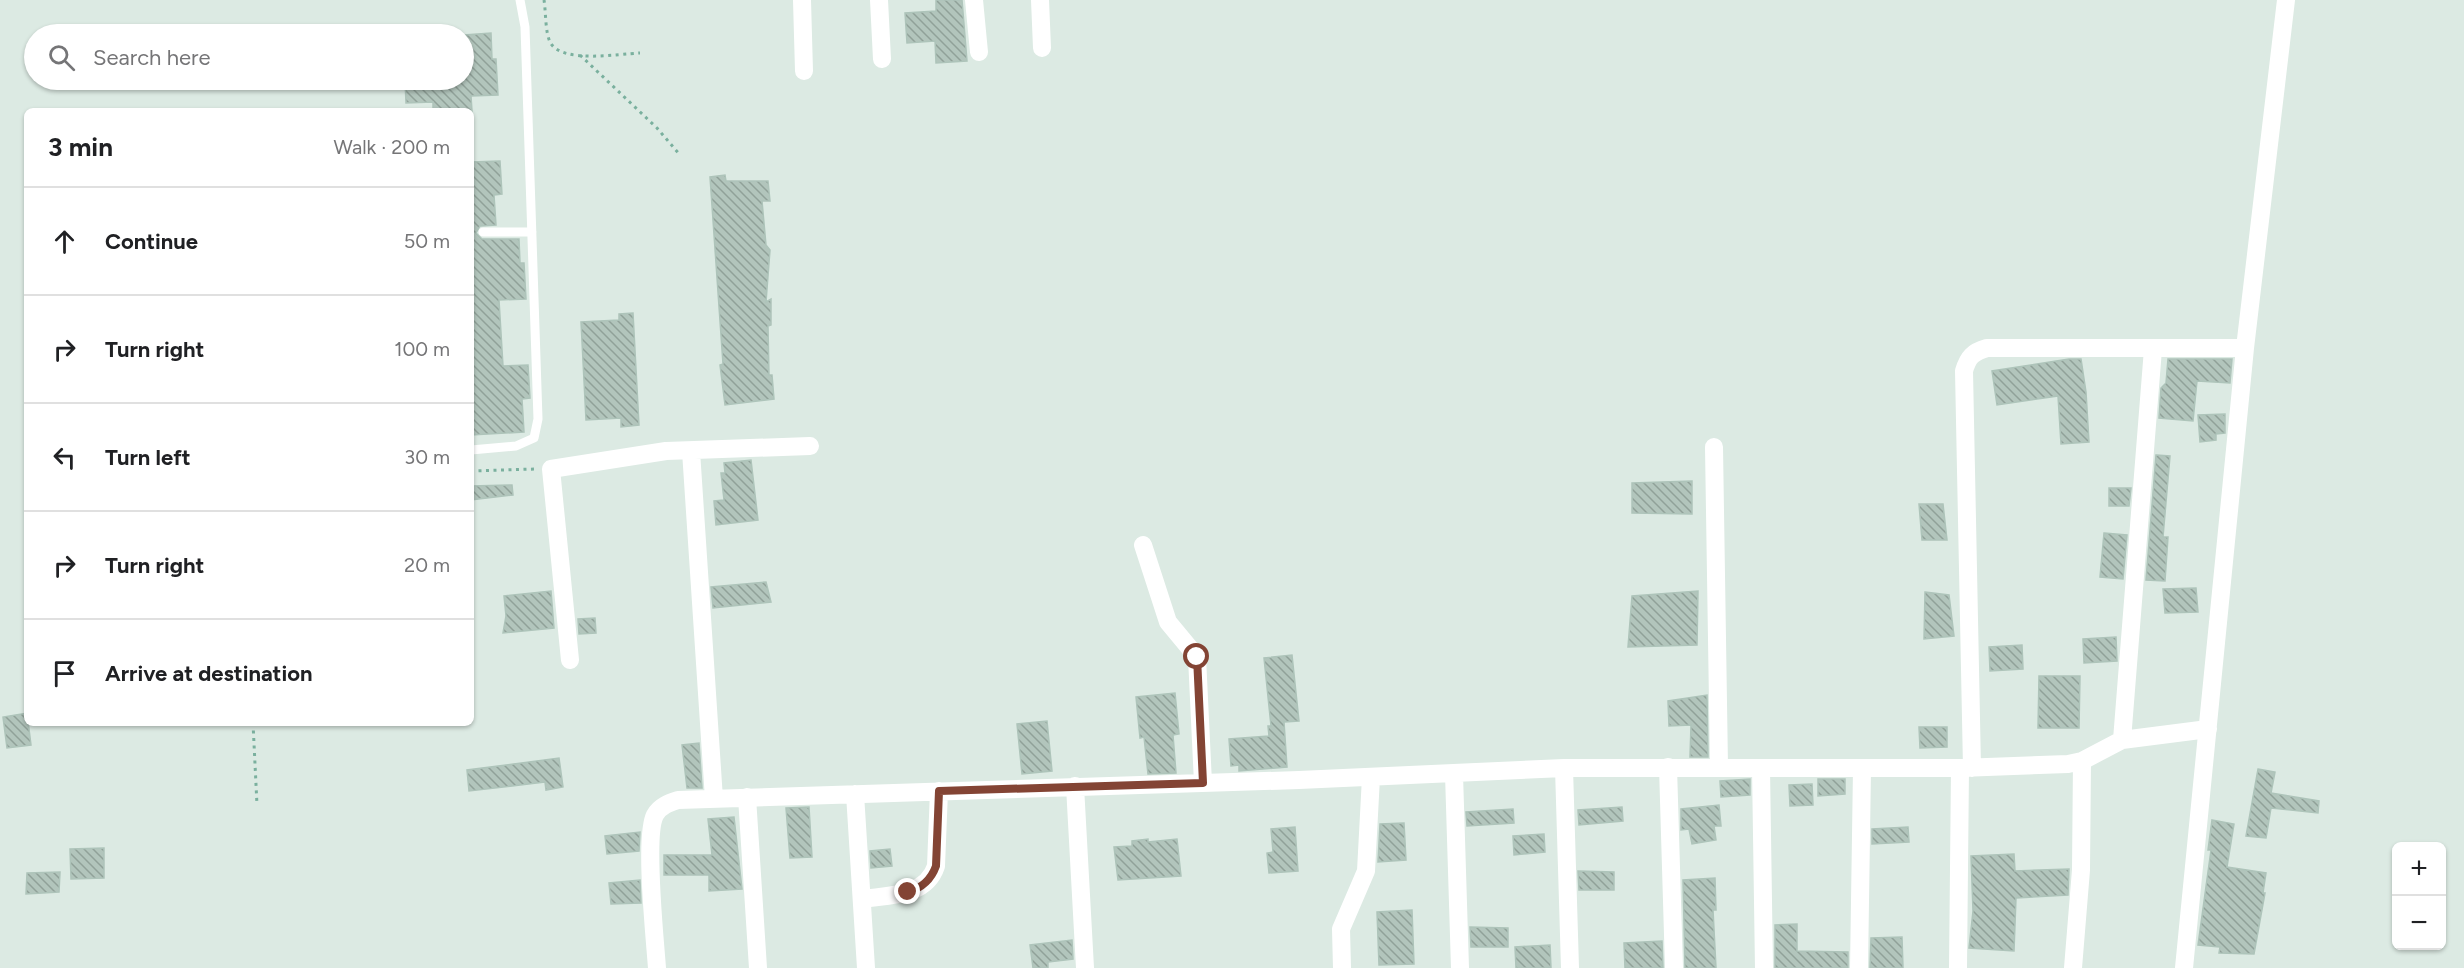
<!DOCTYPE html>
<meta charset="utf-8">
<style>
body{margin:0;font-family:Figtree,sans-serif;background:#f6f6f6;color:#202124}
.controls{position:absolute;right:18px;bottom:18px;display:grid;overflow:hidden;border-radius:9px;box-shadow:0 2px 4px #0004}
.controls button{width:54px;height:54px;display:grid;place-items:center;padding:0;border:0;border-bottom:2px solid #e0e0e0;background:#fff;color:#202124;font:30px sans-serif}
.stop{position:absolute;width:18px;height:18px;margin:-14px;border:4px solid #834434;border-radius:50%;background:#fff}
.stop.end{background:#834434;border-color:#fff;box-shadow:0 2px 6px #0008}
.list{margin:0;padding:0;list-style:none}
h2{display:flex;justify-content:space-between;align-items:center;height:78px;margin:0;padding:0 24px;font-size:26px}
h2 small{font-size:20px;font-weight:400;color:#757577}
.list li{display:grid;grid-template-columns:39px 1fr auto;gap:18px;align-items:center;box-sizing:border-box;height:108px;padding:0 24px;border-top:2px solid #e0e0e0}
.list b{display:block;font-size:22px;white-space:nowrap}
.list em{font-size:20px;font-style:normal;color:#757577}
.icon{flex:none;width:33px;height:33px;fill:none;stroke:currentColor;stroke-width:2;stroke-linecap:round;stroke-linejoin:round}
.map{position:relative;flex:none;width:2464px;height:968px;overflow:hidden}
.search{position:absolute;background:#fff;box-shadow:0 2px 4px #0004;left:24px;top:24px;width:450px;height:66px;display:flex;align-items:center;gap:15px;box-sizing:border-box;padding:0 21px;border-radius:33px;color:#757577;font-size:22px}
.panel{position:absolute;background:#fff;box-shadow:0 2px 4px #0004;left:24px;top:108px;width:450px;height:618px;border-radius:9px}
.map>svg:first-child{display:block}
.building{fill:url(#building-back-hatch);stroke:#aec4ba;stroke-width:1.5}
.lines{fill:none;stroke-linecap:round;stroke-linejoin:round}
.path{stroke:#7ab09e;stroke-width:3;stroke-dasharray:3 4.5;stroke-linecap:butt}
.service{stroke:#fff;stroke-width:9}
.minor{stroke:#fff;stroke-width:18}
.route{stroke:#834434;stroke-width:8}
</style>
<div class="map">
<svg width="2464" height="968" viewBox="0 0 2464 968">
<defs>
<pattern id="building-back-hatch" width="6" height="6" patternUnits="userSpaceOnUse" patternTransform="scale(1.5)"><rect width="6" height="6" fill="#b2c5bc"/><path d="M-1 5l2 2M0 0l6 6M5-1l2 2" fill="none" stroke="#90a199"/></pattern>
</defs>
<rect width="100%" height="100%" fill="#dceae3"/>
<path class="building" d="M936,0H962L967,61L936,63L935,41L907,43L905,13L936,11Z
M491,33L492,59H496L498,95L471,96L472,111H433V102L406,103L405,80H464V35Z
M500,161L502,194L494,195L496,225L480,226L476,233L482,239H519L520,263H524L526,299L499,300L503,366L528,365L530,398L522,399L524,432L471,435V162Z
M725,175L726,181H768L770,201H762L766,245L770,250L766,302L771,299V325L768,326L769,375H772L774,399L725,405L720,365L723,364L710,177Z
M633,313L639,425L621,427V418L586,420L581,322L619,320V314Z
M2069,359H2081L2086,392L2089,442L2061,444L2058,396L1997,405L1992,371Z
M2168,359H2232L2230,383L2197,381L2193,421L2159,418L2161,388L2166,383Z
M2225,414V433L2216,434V440L2200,442L2198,415Z
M2156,455L2170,456L2163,537H2168L2165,581L2146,580Z
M751,460L758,520L716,525L714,501L724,500L721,473H725L724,463Z
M1692,481V514L1632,513V483Z
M512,485L513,495L471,500V486Z
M2109,488H2131L2129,506H2109Z
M1919,504H1943L1947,540H1922Z
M2104,533L2127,535L2123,579L2100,577Z
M766,582L771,602L713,608L711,587Z
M2196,588L2198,612L2165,613L2163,589Z
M551,591L554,628L503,633L506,616L504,596Z
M1698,591L1697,645L1628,647L1632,596Z
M1925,592L1949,595L1954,636L1924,639Z
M595,618L596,633L579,634L578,619Z
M2116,637L2117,661L2084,663L2083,639Z
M2022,645L2023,669L1990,671L1989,647Z
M1292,655L1299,721L1284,722L1287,767L1239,771V765L1231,766L1229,739L1269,736L1268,726H1271L1264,658Z
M2039,676H2080L2079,728H2038Z
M1175,693L1179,734L1173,735L1176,773L1148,774L1144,737L1140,738L1136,697Z
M1707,695L1708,757H1690L1691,725L1669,726L1668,701Z
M27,713L31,745L7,748L3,717Z
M1047,721L1052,771L1022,774L1017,724Z
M1919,727H1947V747L1920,748Z
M699,743L702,788H687L682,745Z
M559,758L563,787L546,790L545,782L469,791L467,770Z
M2258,769L2275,772L2271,793L2319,801L2318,813L2271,808L2266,838L2246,836Z
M1750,779V795L1721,797L1720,781Z
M1818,779H1845V794L1818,796Z
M1812,784L1813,805L1790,806L1789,785Z
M1719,805L1721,826H1714L1716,840L1692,844L1689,829L1681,830V809Z
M809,807L812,857L790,858L786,808Z
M1622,807L1623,821L1579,825L1578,810Z
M1513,809L1514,823L1467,826L1466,812Z
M734,817L742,889L709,891V875H664V855H712L708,819Z
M2212,820L2234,824L2227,867L2266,873L2263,893H2265L2254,954L2219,953L2220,947L2198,945L2211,850H2208Z
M1404,823L1406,860L1378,862L1380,824Z
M1295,827L1298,871L1269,873L1267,853L1273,852L1271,829Z
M1908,827L1909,842L1872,844V829Z
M640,832L639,851L607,854L605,836Z
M1544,834L1545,852L1514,855L1513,836Z
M1148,839V842L1177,839L1181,876L1118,880L1114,847L1132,846V841Z
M104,848V878L71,879L70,849Z
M890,849L892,866L871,868L870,851Z
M2014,854L2015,871L2069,869L2068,895L2016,898L2014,951L1969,948L1973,911L1971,856Z
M1578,871L1614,872V890H1579Z
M60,872L59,892L26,894L27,873Z
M1715,878L1716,910H1713L1716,968H1685L1683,880Z
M640,880L641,903L611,904L609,883Z
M1412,910L1414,964L1379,965L1377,912Z
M1797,924V951L1848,952V968H1775V925Z
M1470,927L1508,928V947H1471Z
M1902,937L1903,968H1870L1871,938Z
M1072,940L1073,959L1048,962V968H1033L1030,945Z
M1662,941L1663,968H1625L1624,943Z
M1550,945L1551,968H1516L1515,947Z"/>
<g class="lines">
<path class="path" d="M544,0C546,12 545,31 550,42C561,64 618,54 640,53
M580,55L657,128L680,155
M471,471L535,469
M253,723L257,805"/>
<path class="service" d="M483,232H532
M471,450L516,446L534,438L538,419L525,27L520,0"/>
<path class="minor" d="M802,0L804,71
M879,0L882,59
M974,0L979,52
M1040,0L1042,48
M1714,447L1719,767
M691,451L714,799
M1143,545L1168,622L1197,657L1203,783
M570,660L551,469L666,451L810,446
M2122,740L2153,349
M1668,767L1674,968
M1564,768L1570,968
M1761,768L1764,968
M1972,768L1964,371C1968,357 1973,352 1987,348H2245
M1454,774L1460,968
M1075,786L1085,968
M855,794L866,968
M747,797L758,968
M862,899C889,895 926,897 936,866L939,791
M657,968C655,939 644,836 655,815C660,806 669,803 678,800L1299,780L1564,768H1960L2068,764L2082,761L2122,740L2208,729
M1342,968L1341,929L1366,871L1371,777
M1859,968L1862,769
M1958,968L1960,768
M2073,968L2081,870L2082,761
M2184,968L2245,348L2286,0"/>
</g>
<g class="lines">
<path class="route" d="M908,892C922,888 931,880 936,866L939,791L1203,783L1197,657"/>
</g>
</svg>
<div class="controls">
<button>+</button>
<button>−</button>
</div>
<div class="stop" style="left:1197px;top:657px"></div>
<div class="stop end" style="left:908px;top:892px"></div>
<div class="search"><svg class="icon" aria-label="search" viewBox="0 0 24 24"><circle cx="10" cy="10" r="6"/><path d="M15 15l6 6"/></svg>Search here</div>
<section class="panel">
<h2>3 min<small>Walk · 200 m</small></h2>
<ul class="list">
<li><svg class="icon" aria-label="ahead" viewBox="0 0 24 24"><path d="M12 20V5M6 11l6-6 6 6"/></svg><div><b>Continue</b></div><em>50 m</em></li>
<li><svg class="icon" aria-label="right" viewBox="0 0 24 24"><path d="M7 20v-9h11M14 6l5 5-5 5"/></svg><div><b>Turn right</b></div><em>100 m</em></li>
<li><svg class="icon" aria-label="left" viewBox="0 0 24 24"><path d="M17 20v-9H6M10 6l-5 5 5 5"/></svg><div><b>Turn left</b></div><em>30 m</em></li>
<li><svg class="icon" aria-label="right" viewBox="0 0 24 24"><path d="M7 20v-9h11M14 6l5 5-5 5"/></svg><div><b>Turn right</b></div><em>20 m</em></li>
<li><svg class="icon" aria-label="arrive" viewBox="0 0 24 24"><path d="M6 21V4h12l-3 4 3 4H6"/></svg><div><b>Arrive at destination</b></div></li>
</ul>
</section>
</div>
